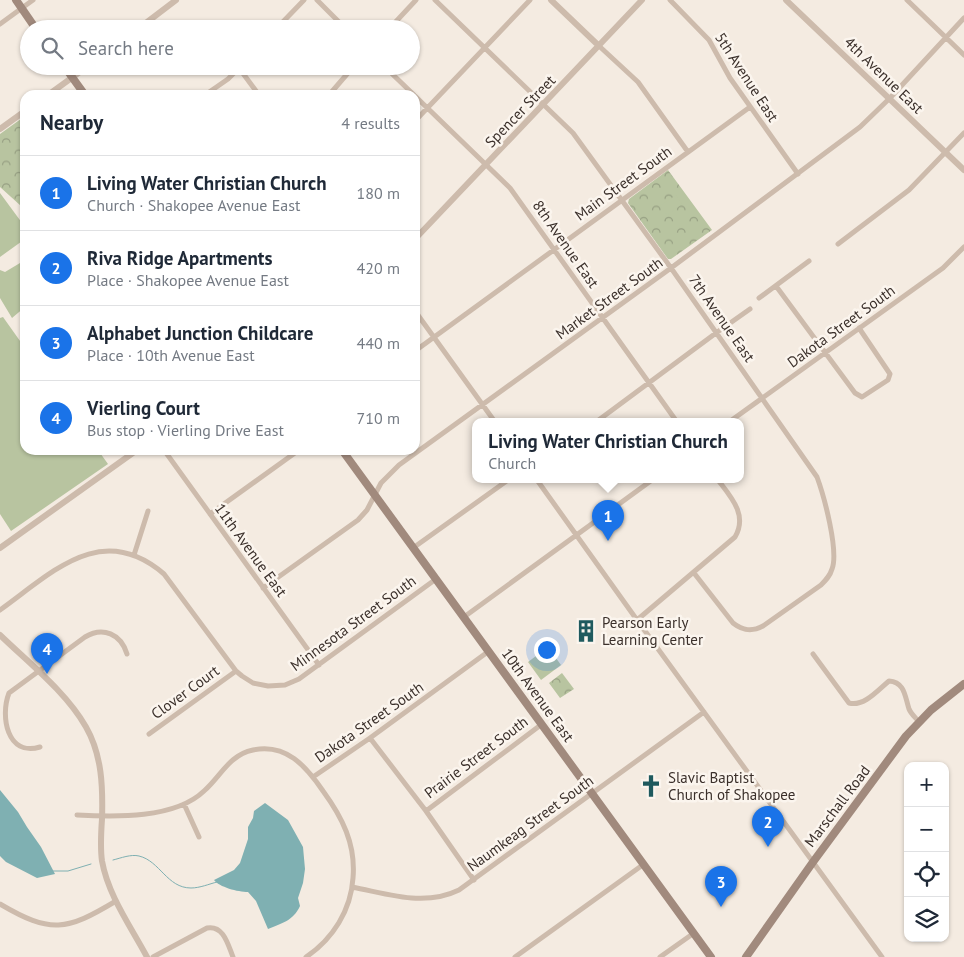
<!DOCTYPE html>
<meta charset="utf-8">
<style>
body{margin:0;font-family:"PT Sans",sans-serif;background:#f2f2f3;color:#1f2937}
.controls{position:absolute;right:15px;bottom:15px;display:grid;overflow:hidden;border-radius:10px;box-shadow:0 1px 4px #0004}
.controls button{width:45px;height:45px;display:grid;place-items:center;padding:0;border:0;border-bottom:1px solid #e0e1e3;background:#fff;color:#1f2937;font:25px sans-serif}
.you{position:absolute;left:546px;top:649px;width:18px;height:18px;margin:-12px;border:4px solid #fff;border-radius:50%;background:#1a73e8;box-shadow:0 0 0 8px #1a73e833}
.badge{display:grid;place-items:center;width:32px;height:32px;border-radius:50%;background:#1a73e8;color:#fff;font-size:16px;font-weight:700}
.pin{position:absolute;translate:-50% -41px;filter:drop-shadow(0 1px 2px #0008)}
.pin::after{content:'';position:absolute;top:26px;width:18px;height:15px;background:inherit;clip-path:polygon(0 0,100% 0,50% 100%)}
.popup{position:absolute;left:472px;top:418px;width:272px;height:65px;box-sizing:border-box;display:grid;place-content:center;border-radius:10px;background:#fff;filter:drop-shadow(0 1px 4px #0005);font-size:16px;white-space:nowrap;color:#747a83}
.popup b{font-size:19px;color:#1f2937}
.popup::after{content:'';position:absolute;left:50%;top:100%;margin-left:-10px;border:10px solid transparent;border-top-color:#fff}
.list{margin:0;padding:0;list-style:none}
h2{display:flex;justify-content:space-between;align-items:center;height:65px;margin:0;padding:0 20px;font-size:21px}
h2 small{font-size:16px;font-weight:400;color:#747a83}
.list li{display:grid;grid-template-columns:32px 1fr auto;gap:15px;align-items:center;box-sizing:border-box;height:75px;padding:0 20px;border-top:1px solid #e0e1e3}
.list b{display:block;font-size:19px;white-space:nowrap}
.list p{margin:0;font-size:16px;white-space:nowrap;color:#747a83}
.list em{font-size:16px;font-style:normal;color:#747a83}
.icon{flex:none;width:28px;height:28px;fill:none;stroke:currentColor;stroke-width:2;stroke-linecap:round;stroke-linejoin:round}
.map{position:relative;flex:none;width:964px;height:957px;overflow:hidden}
.search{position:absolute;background:#fff;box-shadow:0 1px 4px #0004;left:20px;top:20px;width:400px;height:55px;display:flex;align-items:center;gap:12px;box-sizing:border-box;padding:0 18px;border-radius:28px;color:#747a83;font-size:19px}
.panel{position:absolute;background:#fff;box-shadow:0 1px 4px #0004;left:20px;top:90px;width:400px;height:365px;border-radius:15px}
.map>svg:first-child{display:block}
.park{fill:url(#park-crowns)}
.garden{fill:#b8c4a0}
.water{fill:#7fb0b2}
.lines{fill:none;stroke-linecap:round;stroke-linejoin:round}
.stream{stroke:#7fb0b2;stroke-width:1}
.minor{stroke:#cdbbac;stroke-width:5}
.tertiary{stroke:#cdbbac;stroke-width:6}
.secondary{stroke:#a18a7d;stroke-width:8}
.labels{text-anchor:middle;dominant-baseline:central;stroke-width:5;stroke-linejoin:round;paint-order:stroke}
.street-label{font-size:15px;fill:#3b302b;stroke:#fbf5ee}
.poi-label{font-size:15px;fill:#3b302b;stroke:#fbf5ee;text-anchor:start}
</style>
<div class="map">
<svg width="964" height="957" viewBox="0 0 964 957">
<defs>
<pattern id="park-crowns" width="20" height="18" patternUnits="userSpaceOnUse" patternTransform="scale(1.25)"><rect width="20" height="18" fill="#b8c4a0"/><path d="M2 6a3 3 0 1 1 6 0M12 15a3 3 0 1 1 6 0" fill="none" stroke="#97a083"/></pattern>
</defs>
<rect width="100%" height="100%" fill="#f4ebe1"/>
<path class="park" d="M25,116V203L21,206L0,187V134Z
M668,170L712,230L671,259H668L628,203L629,199Z
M562,673L574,689L560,698L549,683Z"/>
<path class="garden" d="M0,193L25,227V239L0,257Z
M676,195L682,204L667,215L660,206Z
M25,260V307L12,318L0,298V270L5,272Z
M3,317L25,348V450H98L108,464L11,531L0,514V318Z
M548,647L561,665L541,680L528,662Z"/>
<path class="water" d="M0,790L18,812L27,827L41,847L55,874L37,878L6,862L0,856Z
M265,803L288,820L303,847L305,869L303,883L298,898L300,906C293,921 282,923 268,929L256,901L248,892C238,892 219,887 214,880L234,870L240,863L248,839V827L253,818L254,811Z"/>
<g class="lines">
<path class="stream" d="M113,860C121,858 131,854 139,856C160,861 167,888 191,888C200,888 209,884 217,882
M53,871H68L91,864"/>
<path class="minor" d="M317,0L346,29
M435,0L573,133L671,268L817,477C824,496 839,551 832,569C830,576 826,580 821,585L763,626C752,632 743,631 733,623L694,573
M670,0L709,40L730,78L798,174
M907,0L964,55
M0,24L33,0
M276,29L304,0
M389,29L416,0
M598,45L638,82L688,152
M384,66L414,95
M239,68L259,95
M205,95L228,79L241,66
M329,95L354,66
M415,96L510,188L677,422
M415,121L530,0
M838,244L909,190L964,133
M776,286L855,393L862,397L888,380L890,374L859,328
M759,298L809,261
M415,311L495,422
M415,351L750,107
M596,422L716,333L750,309
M729,422L943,268L964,247
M164,450L319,665
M537,480L637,620L882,957
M210,514L299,450
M413,548L508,480
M134,555L148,511
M263,588L358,520L367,510L381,483L399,465L671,268L860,127L890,98L964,18
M0,610C52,573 101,520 164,574L236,671L242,676L253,683L268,686L285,685L299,679L436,579
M464,617L652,480
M637,620L735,537C748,515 731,497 718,480
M813,654L849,703C864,707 878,690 889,681C905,682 905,697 909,709C911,714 916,718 919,722
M149,734L236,671
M370,738L426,811L474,880
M40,747C7,757 0,716 9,693L85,637C103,626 121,634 127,654
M313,777L370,738L489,651
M184,804L199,837
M426,811L542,724
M77,815C115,817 175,819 204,791C221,776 229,755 253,750C286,743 306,766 323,791C342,817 356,844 353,878C351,910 333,939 306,957
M352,887C389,894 424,907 459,890L704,712
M0,904C51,934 66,931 116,901
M153,957L207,928C224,925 228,945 233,957
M515,957L644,864
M660,957L694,933"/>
<path class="tertiary" d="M551,0L598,45
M786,0L964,170
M138,29L176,0
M48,95L88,66
M0,129L25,111
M415,239L642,0
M0,548L137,450
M0,635C29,663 66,692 86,727C102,755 103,787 102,819C101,833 100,847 102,861C108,895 131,927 147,957"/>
<path class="secondary" d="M16,0L36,29
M64,66L85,95
M342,450L711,957
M746,957L813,862L906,736L931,710L964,684"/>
</g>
<defs>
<symbol id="building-bare" viewBox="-9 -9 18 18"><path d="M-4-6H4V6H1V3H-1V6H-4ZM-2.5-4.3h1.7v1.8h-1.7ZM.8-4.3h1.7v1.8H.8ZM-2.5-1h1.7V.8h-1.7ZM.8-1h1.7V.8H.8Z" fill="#1f5a5e" stroke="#fbf5ee" stroke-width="2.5" paint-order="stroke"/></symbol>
<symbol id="church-bare" viewBox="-9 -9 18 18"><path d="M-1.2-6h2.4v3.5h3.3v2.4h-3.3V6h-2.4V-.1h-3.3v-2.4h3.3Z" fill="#1f5a5e" stroke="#fbf5ee" stroke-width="2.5" paint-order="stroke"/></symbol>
</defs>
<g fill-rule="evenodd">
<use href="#building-bare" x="570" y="615" width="32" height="32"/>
<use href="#church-bare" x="635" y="770" width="32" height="32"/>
</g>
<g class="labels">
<g class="street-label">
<text transform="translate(884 75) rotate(44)">4th Avenue East</text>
<text transform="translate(747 77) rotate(57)">5th Avenue East</text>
<text transform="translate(520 111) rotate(-46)">Spencer Street</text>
<text transform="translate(623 183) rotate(-36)">Main Street South</text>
<text transform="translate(566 244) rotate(55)">8th Avenue East</text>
<text transform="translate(609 298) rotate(-36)">Market Street South</text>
<text transform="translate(722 318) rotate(55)">7th Avenue East</text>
<text transform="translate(841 326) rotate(-36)">Dakota Street South</text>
<text transform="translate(251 550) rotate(54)">11th Avenue East</text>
<text transform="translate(353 623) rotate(-36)">Minnesota Street South</text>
<text transform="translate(185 692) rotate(-36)">Clover Court</text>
<text transform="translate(538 695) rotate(54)">10th Avenue East</text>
<text transform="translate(369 722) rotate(-35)">Dakota Street South</text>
<text transform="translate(476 757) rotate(-37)">Prairie Street South</text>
<text transform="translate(837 806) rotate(-53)">Marschall Road</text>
<text transform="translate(530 823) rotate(-36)">Naumkeag Street South</text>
</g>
<g class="poi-label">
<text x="602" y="622">Pearson Early<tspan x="602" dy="17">Learning Center</tspan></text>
<text x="668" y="777">Slavic Baptist<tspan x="668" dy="17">Church of Shakopee</tspan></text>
</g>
</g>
</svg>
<div class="controls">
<button>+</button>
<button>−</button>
<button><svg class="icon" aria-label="locate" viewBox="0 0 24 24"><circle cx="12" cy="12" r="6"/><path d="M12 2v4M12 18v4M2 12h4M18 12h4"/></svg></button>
<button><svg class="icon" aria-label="layers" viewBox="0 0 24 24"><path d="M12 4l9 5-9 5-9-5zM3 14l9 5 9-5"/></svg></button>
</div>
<div class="you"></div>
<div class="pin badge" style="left:608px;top:541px">1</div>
<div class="popup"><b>Living Water Christian Church</b>Church</div>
<div class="pin badge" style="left:768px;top:847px">2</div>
<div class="pin badge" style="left:721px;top:907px">3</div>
<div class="pin badge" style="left:47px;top:674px">4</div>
<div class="search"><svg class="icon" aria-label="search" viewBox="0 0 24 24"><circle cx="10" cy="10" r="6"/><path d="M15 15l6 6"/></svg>Search here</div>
<section class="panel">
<h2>Nearby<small>4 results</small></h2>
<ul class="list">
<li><span class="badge">1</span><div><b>Living Water Christian Church</b><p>Church · Shakopee Avenue East</p></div><em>180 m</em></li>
<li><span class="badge">2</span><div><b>Riva Ridge Apartments</b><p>Place · Shakopee Avenue East</p></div><em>420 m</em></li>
<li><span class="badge">3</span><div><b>Alphabet Junction Childcare</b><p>Place · 10th Avenue East</p></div><em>440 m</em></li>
<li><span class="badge">4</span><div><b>Vierling Court</b><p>Bus stop · Vierling Drive East</p></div><em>710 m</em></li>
</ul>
</section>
</div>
